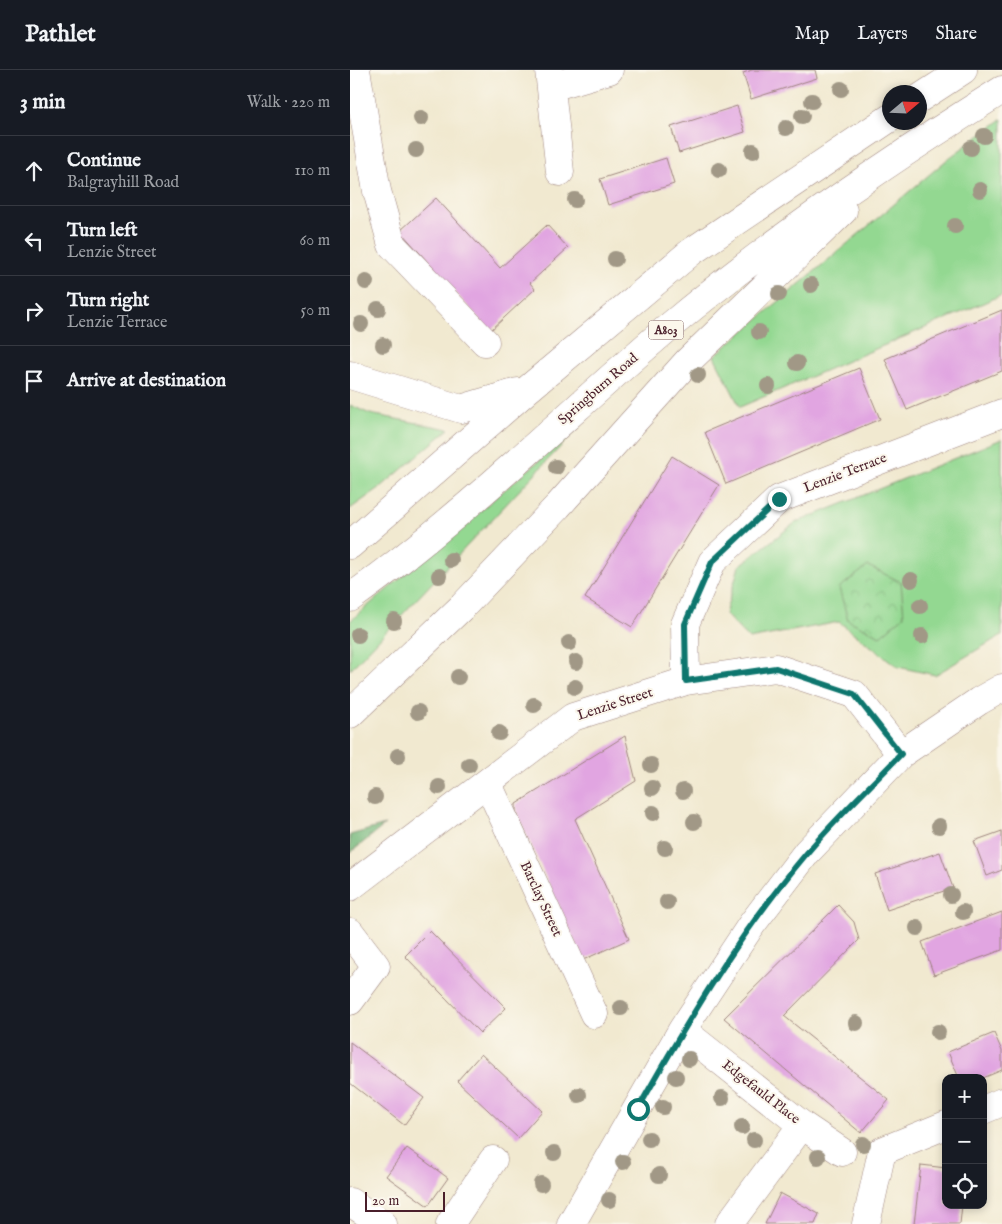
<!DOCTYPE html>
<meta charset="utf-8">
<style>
body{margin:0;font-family:"IM FELL English",serif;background:#242831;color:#f1f3f6}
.controls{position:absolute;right:15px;bottom:15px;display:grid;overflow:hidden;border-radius:10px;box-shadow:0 2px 8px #0003}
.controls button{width:45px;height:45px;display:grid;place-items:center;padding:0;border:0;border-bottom:1px solid #363941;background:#171b24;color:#f1f3f6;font:25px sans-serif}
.compass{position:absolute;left:532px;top:15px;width:45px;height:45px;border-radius:50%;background:#171b24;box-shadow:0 2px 8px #0003;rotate:71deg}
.scale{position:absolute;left:15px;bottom:12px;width:80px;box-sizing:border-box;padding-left:5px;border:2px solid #4a1f2b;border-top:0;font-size:14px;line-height:18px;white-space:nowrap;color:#4a1f2b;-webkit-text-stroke:4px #fbf7ec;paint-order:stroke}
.stop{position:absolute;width:15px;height:15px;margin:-11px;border:4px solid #0f766e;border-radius:50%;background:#fff}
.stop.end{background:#0f766e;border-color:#fff;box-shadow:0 1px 5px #0008}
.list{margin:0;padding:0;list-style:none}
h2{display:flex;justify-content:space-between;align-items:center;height:65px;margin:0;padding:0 20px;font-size:21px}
h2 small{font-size:16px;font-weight:400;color:#9ea1a6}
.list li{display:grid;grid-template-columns:32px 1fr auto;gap:15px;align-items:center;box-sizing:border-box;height:70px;padding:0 20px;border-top:1px solid #363941}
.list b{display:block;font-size:19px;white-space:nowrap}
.list p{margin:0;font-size:16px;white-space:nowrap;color:#9ea1a6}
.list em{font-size:16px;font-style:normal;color:#9ea1a6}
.icon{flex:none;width:28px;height:28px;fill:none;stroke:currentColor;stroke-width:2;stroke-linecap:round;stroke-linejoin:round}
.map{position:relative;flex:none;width:652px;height:1154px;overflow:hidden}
header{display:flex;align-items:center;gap:30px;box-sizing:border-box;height:70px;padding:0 25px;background:#171b24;border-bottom:1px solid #363941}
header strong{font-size:24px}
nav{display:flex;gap:28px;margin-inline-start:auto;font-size:18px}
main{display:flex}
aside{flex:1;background:#171b24}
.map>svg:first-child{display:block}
.green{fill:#93d891;stroke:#6e7c5e}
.forest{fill:url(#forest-firs);stroke:#606c53}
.park{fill:url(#park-crowns);stroke:#6e7c5e}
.building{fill:#e1a5e1}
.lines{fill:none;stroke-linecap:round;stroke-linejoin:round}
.minor-casing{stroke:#9e847e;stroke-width:29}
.major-casing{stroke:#9e847e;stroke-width:29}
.minor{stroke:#fff;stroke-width:28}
.major{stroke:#fff;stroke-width:28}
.tree{fill:#a19886}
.route{stroke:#0f766e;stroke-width:6}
.labels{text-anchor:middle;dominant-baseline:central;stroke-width:4;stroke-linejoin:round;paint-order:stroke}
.shield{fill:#fbf7ec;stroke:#7f6065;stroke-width:1}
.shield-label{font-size:12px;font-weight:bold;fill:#4a1f2b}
.street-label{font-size:14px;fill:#4a1f2b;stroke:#fbf7ec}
</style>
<header>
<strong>Pathlet</strong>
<nav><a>Map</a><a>Layers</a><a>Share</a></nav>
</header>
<main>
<aside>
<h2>3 min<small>Walk · 220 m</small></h2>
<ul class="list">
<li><svg class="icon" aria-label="ahead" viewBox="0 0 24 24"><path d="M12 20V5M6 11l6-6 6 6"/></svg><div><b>Continue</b><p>Balgrayhill Road</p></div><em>110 m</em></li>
<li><svg class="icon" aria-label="left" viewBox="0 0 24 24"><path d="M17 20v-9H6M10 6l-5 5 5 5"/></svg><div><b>Turn left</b><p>Lenzie Street</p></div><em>60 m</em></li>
<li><svg class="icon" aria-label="right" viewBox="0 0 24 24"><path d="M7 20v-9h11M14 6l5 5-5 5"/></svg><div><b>Turn right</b><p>Lenzie Terrace</p></div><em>50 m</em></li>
<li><svg class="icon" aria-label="arrive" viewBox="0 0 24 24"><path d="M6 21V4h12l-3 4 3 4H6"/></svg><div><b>Arrive at destination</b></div></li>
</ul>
</aside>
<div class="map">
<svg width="652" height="1154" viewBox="0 0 652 1154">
<defs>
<pattern id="forest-firs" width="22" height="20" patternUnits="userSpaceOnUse" patternTransform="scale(1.25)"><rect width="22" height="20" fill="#76b87b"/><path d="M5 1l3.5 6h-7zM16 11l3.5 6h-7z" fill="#639565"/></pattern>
<pattern id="park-crowns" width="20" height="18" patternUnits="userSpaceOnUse" patternTransform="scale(1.25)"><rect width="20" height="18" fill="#93d891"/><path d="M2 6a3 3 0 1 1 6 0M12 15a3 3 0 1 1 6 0" fill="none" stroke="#80b97d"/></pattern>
</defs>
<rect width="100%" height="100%" fill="#fbf7ec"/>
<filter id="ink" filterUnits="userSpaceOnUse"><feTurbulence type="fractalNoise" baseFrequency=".02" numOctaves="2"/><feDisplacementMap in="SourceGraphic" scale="10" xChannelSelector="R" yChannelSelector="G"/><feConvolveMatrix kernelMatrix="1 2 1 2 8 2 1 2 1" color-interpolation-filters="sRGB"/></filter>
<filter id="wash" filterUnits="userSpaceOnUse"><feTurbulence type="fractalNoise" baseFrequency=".0096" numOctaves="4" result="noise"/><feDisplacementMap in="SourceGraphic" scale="20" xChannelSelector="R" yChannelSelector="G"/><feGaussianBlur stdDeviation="1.12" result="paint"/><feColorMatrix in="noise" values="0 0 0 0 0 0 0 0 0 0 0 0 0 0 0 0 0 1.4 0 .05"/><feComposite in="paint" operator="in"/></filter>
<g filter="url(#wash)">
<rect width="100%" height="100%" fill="#f1e9d0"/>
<path class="green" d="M652,49V225L390,337L364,286L599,88Z
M0,335L20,344L99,359L31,417L0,439Z
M230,356L0,600V551Z
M652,369V565L585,605L548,597L489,552L399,569L375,544L389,496L445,453Z"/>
<path class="forest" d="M35,755L0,783V765Z"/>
<path class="park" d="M518,496L551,512L554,546L530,566L498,550L489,518Z"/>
<g id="blocks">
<path class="building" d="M402,0H465L467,8L401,29L393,3Z
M387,36L395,62L329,83L321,57Z
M316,88L324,114L258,135L250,109Z
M86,128L150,198L197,155L218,178L180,213L185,219L140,261L50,161Z
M652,240V301L557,340L535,289Z
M509,298L530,349L376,414L355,362Z
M322,386L369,415L282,557L235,528Z
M275,666L286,711L225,749L279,869L233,890L166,741V734Z
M652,761V800L637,806L624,771Z
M590,782L603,818L537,840L525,804Z
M488,835L504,852L509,870L434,946L539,1030L511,1063L374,948Z
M652,842V880L584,905L572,872Z
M80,861L156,938L130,963L55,886Z
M644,963L652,981V1000L633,1008H609L598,982Z
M0,972L74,1028L54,1055L0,1013Z
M131,984L192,1041L168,1068L107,1011Z
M57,1078L98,1108L78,1136L36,1106Z
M571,1095L596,1098V1135H612L610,1154H564Z
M430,1123L469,1144L465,1154H415Z"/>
</g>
</g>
<g filter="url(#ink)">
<use href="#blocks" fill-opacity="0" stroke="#9e847e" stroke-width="1"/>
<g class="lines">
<defs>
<path id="minor" d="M6,0L27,121L42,175L135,272
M199,0L210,102
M201,17L259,0
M336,611L335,554L362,492L429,429L652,343
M138,714L244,944
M0,817L223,647L336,611L426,598L504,624L551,684
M0,862L26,896L0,931
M332,960L452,1055L492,1082
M633,1040L652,1032
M0,1132L33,1154
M100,1154L143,1090
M221,1154L332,960L402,854L457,782L551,684L629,631L652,618
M379,1154L452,1055
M516,1154L532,1081L596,1055"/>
<path id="major" d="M570,28L613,0
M0,305L111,339L168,322
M0,475L177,320L341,182L540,48
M0,528C114,447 214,346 320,256C425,168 537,92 652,20
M0,644L113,536L208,436L338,291L493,141"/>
</defs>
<use href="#minor" class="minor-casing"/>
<use href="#major" class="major-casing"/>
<use href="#minor" class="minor"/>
<use href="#major" class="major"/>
</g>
<g class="tree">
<circle cx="491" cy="19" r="8"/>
<circle cx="462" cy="31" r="8"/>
<circle cx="452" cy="46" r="8"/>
<circle cx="71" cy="48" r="8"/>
<circle cx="436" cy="58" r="8"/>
<circle cx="634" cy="66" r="8"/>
<circle cx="621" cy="78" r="8"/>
<circle cx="66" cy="80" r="8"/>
<circle cx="403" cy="81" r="8"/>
<circle cx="369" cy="100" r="8"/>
<circle cx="630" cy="120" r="8"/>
<circle cx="225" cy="130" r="8"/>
<circle cx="605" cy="156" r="8"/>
<circle cx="265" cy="189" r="8"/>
<circle cx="16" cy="212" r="8"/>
<circle cx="461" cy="215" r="8"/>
<circle cx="429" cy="224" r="8"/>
<circle cx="28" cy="239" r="8"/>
<circle cx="11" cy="254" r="8"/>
<circle cx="409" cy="262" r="8"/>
<circle cx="33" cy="275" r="8"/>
<circle cx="447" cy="293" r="8"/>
<circle cx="348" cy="305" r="8"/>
<circle cx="418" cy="316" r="8"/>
<circle cx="206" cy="397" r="8"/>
<circle cx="101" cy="490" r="8"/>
<circle cx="89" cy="506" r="8"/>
<circle cx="561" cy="510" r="8"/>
<circle cx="570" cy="536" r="8"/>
<circle cx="44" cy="551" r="8"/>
<circle cx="8" cy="565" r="8"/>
<circle cx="572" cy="566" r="8"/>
<circle cx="219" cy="573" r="8"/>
<circle cx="226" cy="592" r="8"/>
<circle cx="108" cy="607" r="8"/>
<circle cx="225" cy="617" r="8"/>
<circle cx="184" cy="635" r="8"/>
<circle cx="68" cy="642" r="8"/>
<circle cx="149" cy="663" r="8"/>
<circle cx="48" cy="686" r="8"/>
<circle cx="119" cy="695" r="8"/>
<circle cx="301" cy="695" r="8"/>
<circle cx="89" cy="717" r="8"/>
<circle cx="302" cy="718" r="8"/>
<circle cx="333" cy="721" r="8"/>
<circle cx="25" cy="727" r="8"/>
<circle cx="303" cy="743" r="8"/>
<circle cx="344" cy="752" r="8"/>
<circle cx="589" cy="756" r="8"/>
<circle cx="315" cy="778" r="8"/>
<circle cx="601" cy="825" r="8"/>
<circle cx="317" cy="832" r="8"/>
<circle cx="613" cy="842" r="8"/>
<circle cx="567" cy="858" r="8"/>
<circle cx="271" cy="938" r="8"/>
<circle cx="506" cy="953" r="8"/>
<circle cx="588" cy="962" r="8"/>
<circle cx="339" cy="989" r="8"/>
<circle cx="326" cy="1007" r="8"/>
<circle cx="229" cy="1025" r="8"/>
<circle cx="372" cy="1028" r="8"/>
<circle cx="313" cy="1037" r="8"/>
<circle cx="392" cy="1057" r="8"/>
<circle cx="299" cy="1069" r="8"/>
<circle cx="404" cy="1070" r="8"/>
<circle cx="513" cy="1074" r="8"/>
<circle cx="204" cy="1083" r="8"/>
<circle cx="468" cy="1087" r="8"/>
<circle cx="273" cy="1092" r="8"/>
<circle cx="309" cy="1105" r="8"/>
<circle cx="191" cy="1114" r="8"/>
<circle cx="259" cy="1130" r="8"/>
</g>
</g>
<g class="lines" filter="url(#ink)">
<path class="route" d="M288,1039C338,950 391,861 457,783C486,748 520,717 551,684L504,624L426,598L336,611L335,554L362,492L429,429"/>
</g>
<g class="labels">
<rect class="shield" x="298.5" y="250.5" width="35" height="19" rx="4"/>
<g class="shield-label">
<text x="316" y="260">A803</text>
</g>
<g class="street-label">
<text transform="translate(248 319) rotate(-41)">Springburn Road</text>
<text transform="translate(495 403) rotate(-21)">Lenzie Terrace</text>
<text transform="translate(265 634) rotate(-18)">Lenzie Street</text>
<text transform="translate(191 829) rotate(65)">Barclay Street</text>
<text transform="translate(411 1022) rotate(38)">Edgefauld Place</text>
</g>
</g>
</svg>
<div class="controls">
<button>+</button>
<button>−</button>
<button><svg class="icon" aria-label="locate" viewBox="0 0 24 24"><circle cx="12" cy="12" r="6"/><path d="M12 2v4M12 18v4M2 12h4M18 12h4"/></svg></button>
</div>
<svg class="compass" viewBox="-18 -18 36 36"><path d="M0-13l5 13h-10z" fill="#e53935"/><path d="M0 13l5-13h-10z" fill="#9ea1a6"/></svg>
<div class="scale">20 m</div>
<div class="stop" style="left:288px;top:1039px"></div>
<div class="stop end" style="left:429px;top:429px"></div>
</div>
</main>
